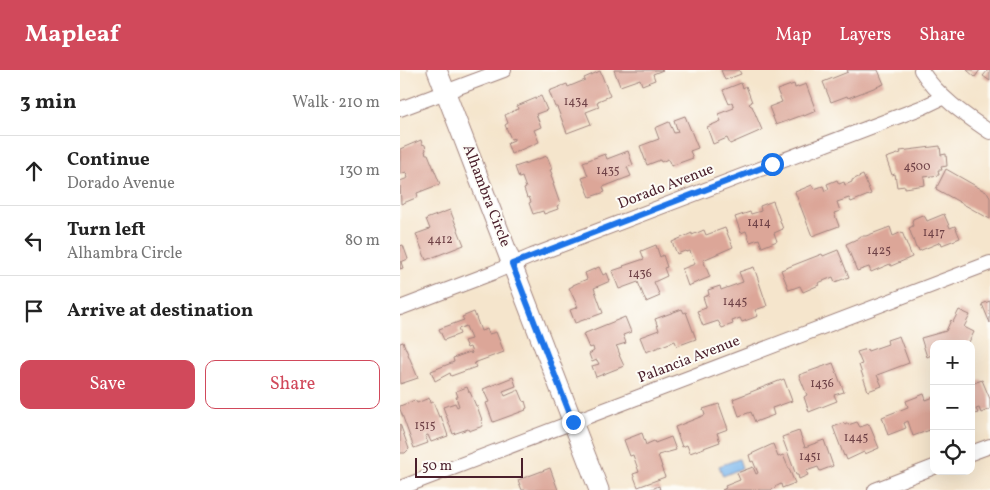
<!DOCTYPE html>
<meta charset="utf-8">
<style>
body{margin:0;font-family:Vollkorn,serif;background:#f6f6f6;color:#222}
.controls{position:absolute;right:15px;bottom:15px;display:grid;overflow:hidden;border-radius:10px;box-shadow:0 5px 20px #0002}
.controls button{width:45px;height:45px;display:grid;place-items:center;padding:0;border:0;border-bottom:1px solid #e0e0e0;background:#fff;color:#222;font:25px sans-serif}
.scale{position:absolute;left:15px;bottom:12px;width:108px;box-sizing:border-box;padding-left:5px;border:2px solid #4a1f2b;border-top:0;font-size:14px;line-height:18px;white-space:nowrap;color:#4a1f2b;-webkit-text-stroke:4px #fdfcf7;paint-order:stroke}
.stop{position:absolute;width:15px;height:15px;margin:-11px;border:4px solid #1a73e8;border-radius:50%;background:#fff}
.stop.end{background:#1a73e8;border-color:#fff;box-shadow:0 1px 5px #0008}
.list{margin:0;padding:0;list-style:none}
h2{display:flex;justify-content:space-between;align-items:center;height:65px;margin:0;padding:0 20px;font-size:21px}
h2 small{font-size:16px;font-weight:400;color:#767676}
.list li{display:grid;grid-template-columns:32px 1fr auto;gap:15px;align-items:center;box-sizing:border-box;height:70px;padding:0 20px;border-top:1px solid #e0e0e0}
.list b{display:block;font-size:19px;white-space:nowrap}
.list p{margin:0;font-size:16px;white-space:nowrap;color:#767676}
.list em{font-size:16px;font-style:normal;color:#767676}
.actions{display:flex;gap:10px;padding:15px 20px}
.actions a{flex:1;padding:11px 0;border:1px solid #d1495b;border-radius:10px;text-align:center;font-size:18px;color:#d1495b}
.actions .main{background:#d1495b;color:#fff}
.icon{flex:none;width:28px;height:28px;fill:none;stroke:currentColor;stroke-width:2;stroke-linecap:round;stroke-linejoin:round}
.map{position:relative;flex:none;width:590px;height:420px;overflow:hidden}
header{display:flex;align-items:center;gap:30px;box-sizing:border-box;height:70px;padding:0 25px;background:#d1495b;color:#fff}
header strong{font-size:24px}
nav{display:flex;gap:28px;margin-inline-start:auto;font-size:18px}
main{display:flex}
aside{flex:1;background:#fff}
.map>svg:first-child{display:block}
.water{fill:#7bb7ed;stroke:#626b8c}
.building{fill:#dca698}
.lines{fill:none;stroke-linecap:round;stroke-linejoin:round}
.street-casing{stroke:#a0827c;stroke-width:16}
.secondary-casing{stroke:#a0827c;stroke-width:21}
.street{stroke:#fff;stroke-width:14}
.secondary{stroke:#fff;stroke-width:19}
.route{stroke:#1a73e8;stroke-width:6}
.labels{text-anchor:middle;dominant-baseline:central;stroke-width:4;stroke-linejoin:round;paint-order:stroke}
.number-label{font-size:12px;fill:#6e4146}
.street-label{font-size:15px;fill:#4a1f2b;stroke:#fdfcf7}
</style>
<header>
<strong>Mapleaf</strong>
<nav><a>Map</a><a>Layers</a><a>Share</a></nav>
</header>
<main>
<aside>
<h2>3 min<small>Walk · 210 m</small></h2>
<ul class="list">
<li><svg class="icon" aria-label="ahead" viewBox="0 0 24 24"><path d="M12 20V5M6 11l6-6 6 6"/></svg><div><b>Continue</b><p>Dorado Avenue</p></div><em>130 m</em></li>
<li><svg class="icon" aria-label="left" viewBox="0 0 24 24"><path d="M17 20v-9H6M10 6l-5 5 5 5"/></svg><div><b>Turn left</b><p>Alhambra Circle</p></div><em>80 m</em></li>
<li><svg class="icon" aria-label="arrive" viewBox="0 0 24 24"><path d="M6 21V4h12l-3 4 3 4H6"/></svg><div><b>Arrive at destination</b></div></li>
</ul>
<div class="actions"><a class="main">Save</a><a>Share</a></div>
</aside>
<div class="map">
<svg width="590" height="420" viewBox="0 0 590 420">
<rect width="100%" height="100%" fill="#fdfcf7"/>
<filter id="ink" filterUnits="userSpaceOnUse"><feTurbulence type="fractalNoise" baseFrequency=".02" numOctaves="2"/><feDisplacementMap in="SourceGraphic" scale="10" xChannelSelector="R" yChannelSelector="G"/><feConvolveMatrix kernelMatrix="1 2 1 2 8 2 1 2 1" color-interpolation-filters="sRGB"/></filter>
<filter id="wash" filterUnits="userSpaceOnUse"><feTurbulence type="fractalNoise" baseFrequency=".0096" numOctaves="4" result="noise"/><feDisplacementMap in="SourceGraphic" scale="20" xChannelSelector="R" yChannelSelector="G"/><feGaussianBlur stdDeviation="1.12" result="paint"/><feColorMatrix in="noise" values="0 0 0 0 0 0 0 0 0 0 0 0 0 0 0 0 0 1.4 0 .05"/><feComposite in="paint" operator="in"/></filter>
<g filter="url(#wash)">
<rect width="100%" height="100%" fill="#f5e5cc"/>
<path class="water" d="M339,389L342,398L323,406L319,396Z"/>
<g id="blocks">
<path class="building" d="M214,0H263L253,4L255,10L242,15L240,9L220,16Z
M321,0H339L341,4L325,10Z
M447,0H478L484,14L448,28L447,26L431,32L423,12L448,2Z
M567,0H580L575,7Z
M588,0H590V11L583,6Z
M200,1L210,26L198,31V32H197L199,37L186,42L191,54L167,63L157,37H155L149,21L167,14L168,17L185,10L184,8Z
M341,13L343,18L346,16L352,32L349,34L351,36H352L362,60L330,74L327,68L313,74L307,57L321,51L318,44L334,38L332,32L329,34L323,20Z
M394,14L395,18L406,14L416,41L404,46L403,45L376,55L369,37L382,32L377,20Z
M141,26L147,40L136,44L141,57L134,60L139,72L111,84L107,73L114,70V68L111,69L105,55L108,53L105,45L118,39L117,36Z
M285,46L298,78L290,81L293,88L271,96L268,89L261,92L260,90L247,95L240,76L259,69L255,58L269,52L274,63L278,62L274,50Z
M21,70L22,74L25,75L26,80L25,81L26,84H28L40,114L17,123L18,127L1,134L0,111L8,108L6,102L0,104V79Z
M540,76L541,85L546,84L547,96L541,97L542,100H538L539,105L524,107L525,115L505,118V116L497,117L495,104L492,105L486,88L501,83L500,81Z
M228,81L233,95L227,97L231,106L203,117L205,122L190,127L182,108L188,106L183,92L205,84L207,89Z
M147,86L152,99L150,100L152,104L151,105L154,113L153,114L160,134L157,136L158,139L144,144L143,141L133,144L129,133L131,132L129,127L127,128L124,119L126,118L122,107L119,108L115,97Z
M546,99L588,123L590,128V149L536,119Z
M463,105L471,124L451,132L449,128L437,132L440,141L434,143L439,156L412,166L395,122L412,115L414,119L423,116L425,121L429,119L427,114L437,110L439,114L444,112L445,115L452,112V110Z
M373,131L383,159L374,163L377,171L362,177L359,169L350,172L346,161L341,163L335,147L350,142L351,144L361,141L360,136Z
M50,140L64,175L26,190L16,164L30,159L26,149Z
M544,144L550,158L555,156L560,168L542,175L541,172L519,181L518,178H516L509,158L513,156L512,152L513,149L522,145L525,147L527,151Z
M490,157L493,166L502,162L512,187L491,196L490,194L471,202L469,197L457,201L446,174L457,169L461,166H466Z
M325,158L333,177L303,190L310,207L288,216L282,199L295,194L290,181L286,182L285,181L277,184L272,172L292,163V165L304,160L306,165Z
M3,175L8,189L1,192L3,198L0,199V176Z
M256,175L260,187L263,185L267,197L264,198L267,206L254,212L260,226L246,232L238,212L219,219L212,201L224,197L223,196L244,189L241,181Z
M438,180L449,207L435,212L433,207L418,213L419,215L403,222L400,216L389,220L381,200L422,184L423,186Z
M199,197L203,205L207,203L210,211L194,218L203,243L175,253L170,240L178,237L169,218L173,216V215L187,209L185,203Z
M354,197L367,236L355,240L358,246L342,252L340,248L332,251L333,254L322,258L318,251L303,256L297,241L306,238V236L303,227L309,225L308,220L320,216L321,220L343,212L339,202Z
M590,231V253L582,234Z
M282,239L284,243L286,242L296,269L277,276L275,271L246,282L240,267L259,260L255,249Z
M559,240L570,245L564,257L574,262L568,274H534V284L527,287L521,268L546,261L551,250L553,252Z
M74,242L81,261L87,259L89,264L96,262L104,282L74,293L76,297L51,306L50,303L35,311L31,301L54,292L53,288L70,282L71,284L72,283L70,277L67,278L64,271L71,269L66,256L58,259L60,264L44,270L39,259L64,250L62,247Z
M225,247L231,262L223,265L226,273L216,276L217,277L220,285H219L224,296L196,307L192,296L199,294L197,290L192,292L189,284L194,281L193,277L189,278L183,264Z
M499,266L509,293L477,305L482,316L468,321L459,295L462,294L457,282L467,279L468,281L488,274L487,270Z
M3,272L18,308L0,314V273Z
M433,293L444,322L434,325L437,331L409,342L404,327L407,325L399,305Z
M113,307L116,316L103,321L105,326L119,320L124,332L125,331L127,338L125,339L126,340L93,352L86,333L89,332L83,319Z
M384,309L392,331L372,338L374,345L355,352L351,342L339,346L333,329Z
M582,310L590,329V339L581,343L579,338L576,339L578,343L571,345V314Z
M67,317L69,322H70L76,336H77L82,350H81L83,356L69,361L68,359L53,364L43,337L55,333L57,337L59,336L56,327H58L56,321Z
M524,324L526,330L534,327V361L531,362L530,360L513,366L508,351L504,353L506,358L488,365L482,347L508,337L506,331Z
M29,328L30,333L33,332L39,347L41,346L48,366L31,372L28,365L25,366L28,373L14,378L0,339V336L15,330L17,333Z
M319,334L328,359L317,363L320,372L290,383L287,375L282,377L275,357L305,345L303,339Z
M457,352L460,357L469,354L479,378L465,384L464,382L447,390L445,385L444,386L433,357L444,353L445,355L448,353V355Z
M0,354L9,379L5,383H0Z
M399,361L405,377L424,370L433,396L420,401L418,397L406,401L408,405L399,409L398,405H396L382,367Z
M242,363L246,375H248L247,374L254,371L255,373L271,367L276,380L258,385L262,397H261L265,407L238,417L233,404L239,402L233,385L230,386L224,370Z
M373,374L378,387L383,385L395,413L382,418L381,414L375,417V418L371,420H322L326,418L325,416L340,410L337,403L353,397L356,404L358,403L353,391L351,392L349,385Z
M150,398L158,420H122L118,410Z
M259,416L260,420H249Z"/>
</g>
</g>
<g filter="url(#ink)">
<use href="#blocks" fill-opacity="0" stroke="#a0827c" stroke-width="1"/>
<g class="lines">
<defs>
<path id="street" d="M521,0C537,26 565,45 590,62
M0,39L104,0
M0,238L92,203L132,186L523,37L544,27
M571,383L590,376
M0,418L590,193
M475,420L534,397"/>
<path id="secondary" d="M37,0L199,420"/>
</defs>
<use href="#street" class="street-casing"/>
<use href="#secondary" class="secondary-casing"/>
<use href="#street" class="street"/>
<use href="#secondary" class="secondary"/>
</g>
</g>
<g class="lines" filter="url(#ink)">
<path class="route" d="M173,352L112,194L372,94"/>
</g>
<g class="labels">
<g class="number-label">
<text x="176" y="32">1434</text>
<text x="517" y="97">4500</text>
<text x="208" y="101">1435</text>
<text x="359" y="153">1414</text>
<text x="534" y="163">1417</text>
<text x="40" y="170">4412</text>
<text x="479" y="181">1425</text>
<text x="240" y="204">1436</text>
<text x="335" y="232">1445</text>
<text x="422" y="314">1436</text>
<text x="25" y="356">1515</text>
<text x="456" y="368">1445</text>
<text x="410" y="387">1451</text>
</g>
<g class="street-label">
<text transform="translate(266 117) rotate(-21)">Dorado Avenue</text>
<text transform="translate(86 126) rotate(69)">Alhambra Circle</text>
<text transform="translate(289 290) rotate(-21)">Palancia Avenue</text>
</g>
</g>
</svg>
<div class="controls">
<button>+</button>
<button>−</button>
<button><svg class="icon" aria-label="locate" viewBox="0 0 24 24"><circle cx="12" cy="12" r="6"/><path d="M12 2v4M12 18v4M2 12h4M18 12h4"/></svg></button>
</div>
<div class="scale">50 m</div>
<div class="stop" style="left:372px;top:94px"></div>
<div class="stop end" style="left:173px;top:352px"></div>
</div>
</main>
